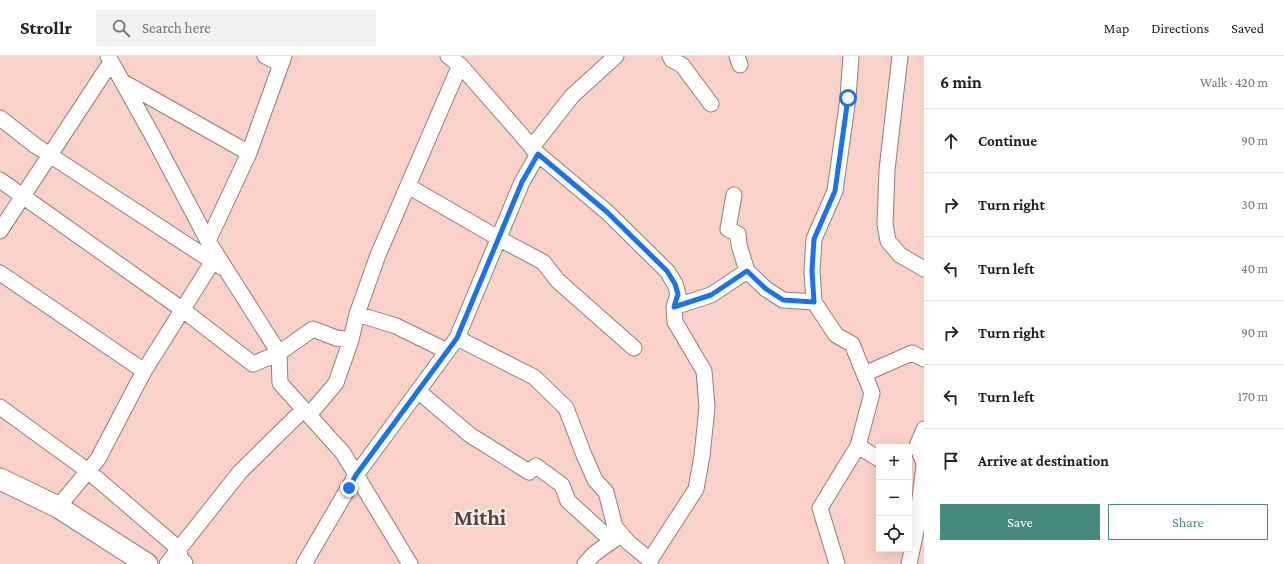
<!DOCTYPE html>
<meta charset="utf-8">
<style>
body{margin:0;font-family:"Crimson Pro",serif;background:#f2f2f2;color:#222}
.controls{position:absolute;right:12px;bottom:12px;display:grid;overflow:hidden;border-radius:0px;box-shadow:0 4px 16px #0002}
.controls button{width:36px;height:36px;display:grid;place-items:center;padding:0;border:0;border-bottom:1px solid #e0e0e0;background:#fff;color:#222;font:20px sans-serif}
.stop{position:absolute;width:12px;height:12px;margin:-9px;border:3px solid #1a73e8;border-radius:50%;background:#fff}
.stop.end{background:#1a73e8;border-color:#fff;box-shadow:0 1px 4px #0008}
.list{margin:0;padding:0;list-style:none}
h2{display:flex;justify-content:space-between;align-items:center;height:52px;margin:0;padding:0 16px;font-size:17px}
h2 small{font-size:13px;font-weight:400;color:#767676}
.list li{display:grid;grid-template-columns:26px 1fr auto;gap:12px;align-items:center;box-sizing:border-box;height:64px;padding:0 16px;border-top:1px solid #e0e0e0}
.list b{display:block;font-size:15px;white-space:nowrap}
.list em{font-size:13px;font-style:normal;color:#767676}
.actions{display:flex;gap:8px;padding:12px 16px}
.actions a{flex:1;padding:9px 0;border:1px solid #468a7f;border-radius:0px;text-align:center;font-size:14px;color:#468a7f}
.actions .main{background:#468a7f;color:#fff}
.icon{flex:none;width:22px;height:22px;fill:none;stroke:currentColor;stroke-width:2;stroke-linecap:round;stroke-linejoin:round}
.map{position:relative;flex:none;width:924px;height:508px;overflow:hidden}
header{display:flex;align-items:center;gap:24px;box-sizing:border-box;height:56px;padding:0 20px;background:#fff;border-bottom:1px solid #e0e0e0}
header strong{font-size:19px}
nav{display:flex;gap:22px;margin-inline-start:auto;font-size:14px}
.search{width:280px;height:36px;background:#f2f2f2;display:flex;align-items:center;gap:10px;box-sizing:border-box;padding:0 14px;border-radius:0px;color:#767676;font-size:15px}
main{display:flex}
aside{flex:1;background:#fff}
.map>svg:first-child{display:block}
.green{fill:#fad1c9;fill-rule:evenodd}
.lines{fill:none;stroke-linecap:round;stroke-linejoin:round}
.street-casing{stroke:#8f7f7c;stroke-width:17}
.secondary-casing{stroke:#8f7f7c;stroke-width:23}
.street{stroke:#fff;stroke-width:15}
.secondary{stroke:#fff;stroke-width:21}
.route{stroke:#1a73e8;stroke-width:5}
.labels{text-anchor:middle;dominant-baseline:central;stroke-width:4;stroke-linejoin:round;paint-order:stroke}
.town-label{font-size:22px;font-weight:bold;fill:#544644;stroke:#fef0ed}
</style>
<header>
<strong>Strollr</strong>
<div class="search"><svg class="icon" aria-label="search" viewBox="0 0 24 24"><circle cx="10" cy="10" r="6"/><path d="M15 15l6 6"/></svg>Search here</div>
<nav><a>Map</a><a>Directions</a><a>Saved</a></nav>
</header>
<main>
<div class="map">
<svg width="924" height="508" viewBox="0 0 924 508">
<rect width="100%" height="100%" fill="#fef0ed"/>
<path class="green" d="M0,0H924V508H0ZM879,391H909V493H879Z"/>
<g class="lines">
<defs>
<path id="street" d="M108,0L151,77L208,185L279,297L280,327L343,397L410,508
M265,0L281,8
M448,0L460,9L532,91L572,40L616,0
M670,0L672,4L682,9L711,48
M737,0L740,9
M900,0L887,114L885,168L888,185L900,199L924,213
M123,26L249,97
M0,62L36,90L221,211
M538,98L607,156L667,215L675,228L678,238L674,251L675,266L704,315L707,351L702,400L696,433L650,504
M0,124L183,254L253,308L279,297L313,273L336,282L351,284
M408,130L498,182L543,206L558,225L634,292
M734,139L728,173L738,178L739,189L747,215L766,233L783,244L814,246
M0,175L111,6
M208,185L249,97L284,0
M0,217L144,315
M674,251L711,239L747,215
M357,258L396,270L447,295
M457,282L534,321L566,352L584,399L595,424L606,436L615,471L629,487L650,504V508
M864,318L912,297L924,303
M418,335L470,379L529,416L536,410L562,429L568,445L612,485
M0,351L88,415L179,493L181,507
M309,359L336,327L351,284L357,258L378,199L460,9
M924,373L917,390L924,407
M858,390L879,403
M58,451L98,403L144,315L213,205
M167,508L240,416L304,353
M304,508L356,419L457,282L522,126L538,98L532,92
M585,508L594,498L619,480
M837,508L820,452L858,390L872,337L852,288L836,279L814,246L812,215L814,183L835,135L848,42L851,0
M909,508L916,475L924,409"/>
<path id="secondary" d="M0,423L58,451L147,508
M178,508H182"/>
</defs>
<use href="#street" class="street-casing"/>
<use href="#secondary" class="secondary-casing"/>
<use href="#street" class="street"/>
<use href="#secondary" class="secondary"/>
</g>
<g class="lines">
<path class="route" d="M349,432L356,419L457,282L522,126L538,98L607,156L667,215L675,228L678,238L674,251L711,239L747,215L766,233L783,244L814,246L812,215L814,183L835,135L848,42"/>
</g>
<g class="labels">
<g class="town-label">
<text x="480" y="461">Mithi</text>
</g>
</g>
</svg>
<div class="controls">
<button>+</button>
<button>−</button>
<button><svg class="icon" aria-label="locate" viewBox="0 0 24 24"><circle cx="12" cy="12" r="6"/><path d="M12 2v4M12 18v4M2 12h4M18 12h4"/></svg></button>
</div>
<div class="stop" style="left:848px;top:42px"></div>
<div class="stop end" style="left:349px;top:432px"></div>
</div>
<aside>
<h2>6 min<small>Walk · 420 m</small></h2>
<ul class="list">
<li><svg class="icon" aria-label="ahead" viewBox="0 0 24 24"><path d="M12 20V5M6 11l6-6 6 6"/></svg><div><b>Continue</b></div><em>90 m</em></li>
<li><svg class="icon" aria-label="right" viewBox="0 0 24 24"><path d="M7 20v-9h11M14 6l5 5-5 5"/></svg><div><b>Turn right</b></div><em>30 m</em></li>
<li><svg class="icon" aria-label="left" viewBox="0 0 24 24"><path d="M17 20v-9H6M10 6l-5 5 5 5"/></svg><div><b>Turn left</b></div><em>40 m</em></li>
<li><svg class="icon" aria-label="right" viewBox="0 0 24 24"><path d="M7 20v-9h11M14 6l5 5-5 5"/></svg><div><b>Turn right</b></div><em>90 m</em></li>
<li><svg class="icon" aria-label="left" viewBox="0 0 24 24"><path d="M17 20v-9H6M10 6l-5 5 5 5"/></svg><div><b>Turn left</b></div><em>170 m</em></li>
<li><svg class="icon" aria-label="arrive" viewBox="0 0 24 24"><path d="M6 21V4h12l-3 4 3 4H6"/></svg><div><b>Arrive at destination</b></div></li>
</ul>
<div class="actions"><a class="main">Save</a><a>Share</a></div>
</aside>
</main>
